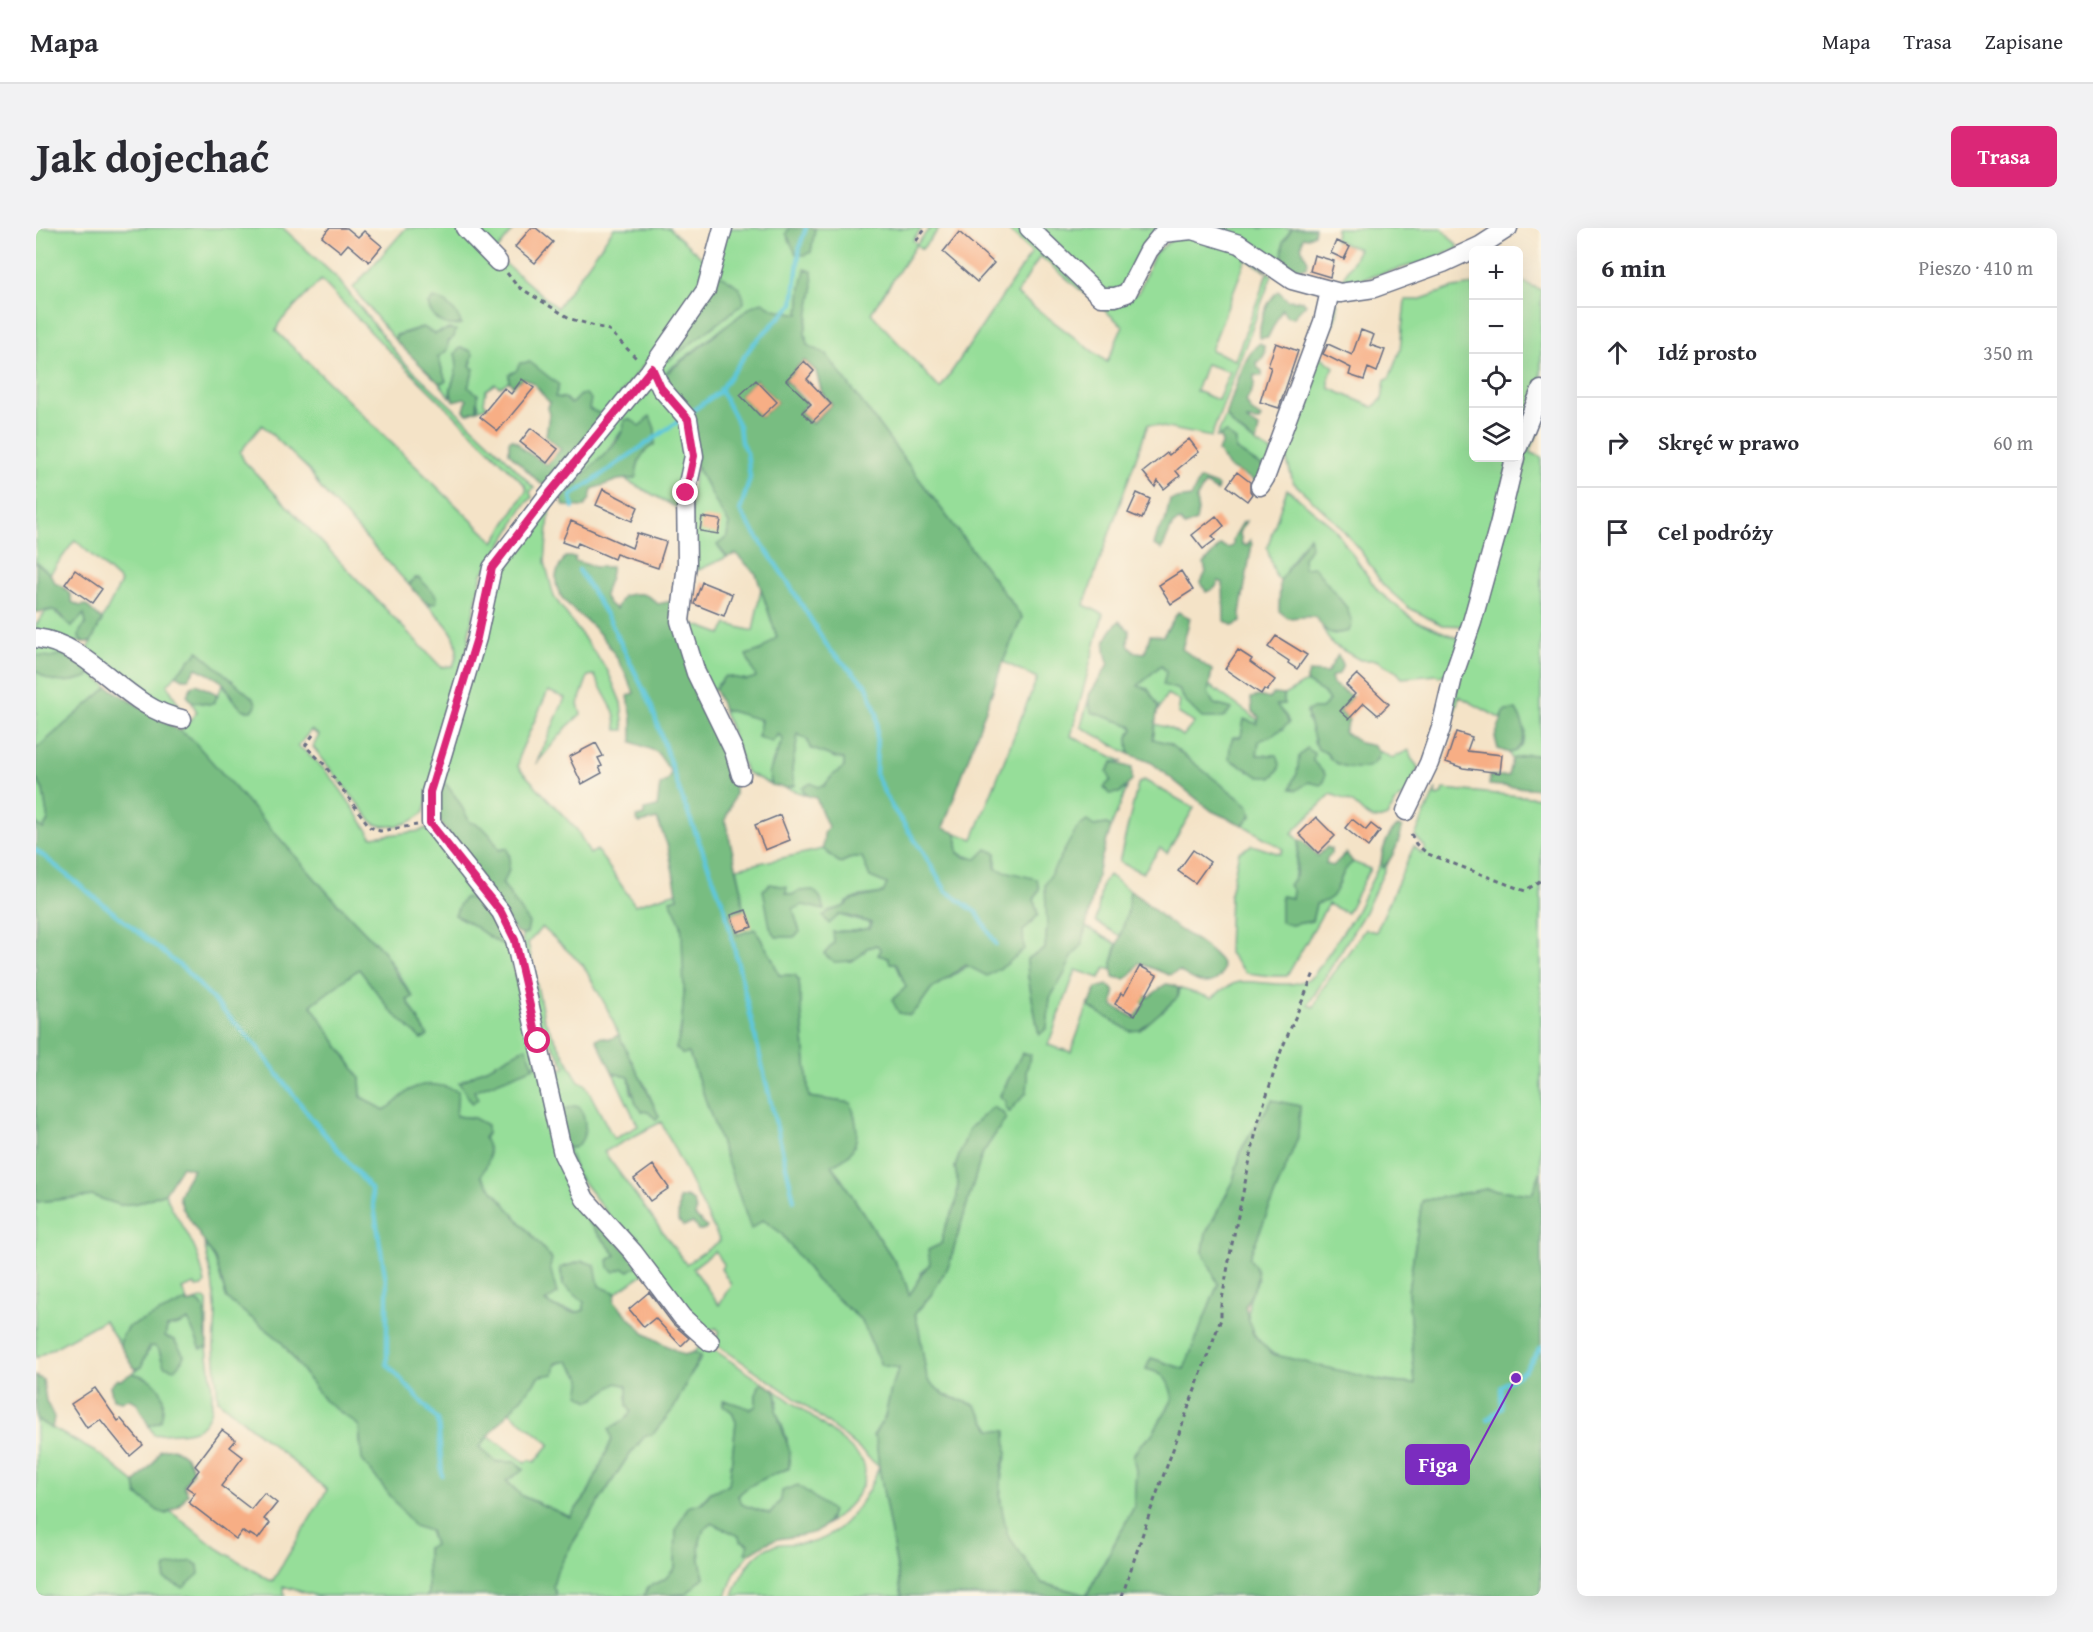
<!DOCTYPE html>
<html lang="pl">
<meta charset="utf-8">
<style>
body{margin:0;font-family:"Gentium Book Plus",serif;background:#f2f2f3;color:#2b2b33}
.controls{position:absolute;right:18px;top:18px;display:grid;overflow:hidden;border-radius:9px;box-shadow:0 6px 24px #0002}
.controls button{width:54px;height:54px;display:grid;place-items:center;padding:0;border:0;border-bottom:2px solid #e1e1e2;background:#fff;color:#2b2b33;font:30px sans-serif}
.stop{position:absolute;width:18px;height:18px;margin:-14px;border:4px solid #db2777;border-radius:50%;background:#fff}
.stop.end{background:#db2777;border-color:#fff;box-shadow:0 2px 6px #0008}
.list{margin:0;padding:0;list-style:none}
h2{display:flex;justify-content:space-between;align-items:center;height:78px;margin:0;padding:0 24px;font-size:26px}
h2 small{font-size:20px;font-weight:400;color:#7c7c81}
.list li{display:grid;grid-template-columns:39px 1fr auto;gap:18px;align-items:center;box-sizing:border-box;height:90px;padding:0 24px;border-top:2px solid #e1e1e2}
.list b{display:block;font-size:22px;white-space:nowrap}
.list em{font-size:20px;font-style:normal;color:#7c7c81}
.icon{flex:none;width:33px;height:33px;fill:none;stroke:currentColor;stroke-width:2;stroke-linecap:round;stroke-linejoin:round}
.map{position:relative;flex:none;width:1505px;height:1368px;overflow:hidden;border-radius:9px}
header{display:flex;align-items:center;gap:36px;box-sizing:border-box;height:84px;padding:0 30px;background:#fff;border-bottom:2px solid #e1e1e2}
header strong{font-size:28px}
nav{display:flex;gap:33px;margin-inline-start:auto;font-size:21px}
.intro{display:flex;align-items:center;justify-content:space-between;box-sizing:border-box;height:144px;padding:0 36px}
h1{margin:0;font-size:42px}
.button{padding:15px 27px;border-radius:9px;background:#db2777;color:#fff;font-size:21px;font-weight:700}
main{display:flex;gap:36px;padding:0 36px}
aside{flex:1;background:#fff;border-radius:9px;box-shadow:0 6px 24px #0002}
.map>svg:first-child{display:block}
.green{fill:#96de99;stroke:#58867c;stroke-width:1.5;fill-rule:evenodd}
.forest{fill:#78bd81;stroke:#4a7670;stroke-width:1.5;fill-rule:evenodd}
.lines{fill:none;stroke-linecap:round;stroke-linejoin:round}
.stream{stroke:#5ec7db;stroke-width:4.5}
.building{fill:#f7ae85}
.minor-casing{stroke:#676e83;stroke-width:21}
.path{stroke:#676e83;stroke-width:3;stroke-dasharray:4.5 4.5;stroke-linecap:butt}
.minor{stroke:#fff;stroke-width:18}
.route{stroke:#db2777;stroke-width:8}
.leader{fill:none;stroke:#7b2cbf;stroke-width:2}
.callout-dot{fill:#7b2cbf;stroke:#fcf5e5;stroke-width:2}
.callout{fill:#7b2cbf;stroke:#7b2cbf;stroke-width:2}
.callout-label{font-size:21px;text-anchor:middle;font-weight:bold;fill:#fff}
</style>
<header>
<strong>Mapa</strong>
<nav><a>Mapa</a><a>Trasa</a><a>Zapisane</a></nav>
</header>
<div class="intro"><h1>Jak dojechać</h1><a class="button">Trasa</a></div>
<main>
<div class="map">
<svg width="1505" height="1368" viewBox="0 0 1505 1368">
<rect width="100%" height="100%" fill="#fcf5e5"/>
<filter id="ink" filterUnits="userSpaceOnUse"><feTurbulence type="fractalNoise" baseFrequency=".0167" numOctaves="2"/><feDisplacementMap in="SourceGraphic" scale="12" xChannelSelector="R" yChannelSelector="G"/><feConvolveMatrix kernelMatrix="1 2 1 2 8 2 1 2 1" color-interpolation-filters="sRGB"/></filter>
<filter id="wash" filterUnits="userSpaceOnUse"><feTurbulence type="fractalNoise" baseFrequency=".008" numOctaves="4" result="noise"/><feDisplacementMap in="SourceGraphic" scale="24" xChannelSelector="R" yChannelSelector="G"/><feGaussianBlur stdDeviation="1.35" result="paint"/><feColorMatrix in="noise" values="0 0 0 0 0 0 0 0 0 0 0 0 0 0 0 0 0 1.4 0 .05"/><feComposite in="paint" operator="in"/></filter>
<g filter="url(#wash)">
<rect width="100%" height="100%" fill="#f4e3c7"/>
<path class="green" d="M0,0H247L301,50L365,131L470,230L498,260L494,264L496,270C487,276 480,290 476,300L446,346L433,405V413L388,584C375,597 353,602 337,595L277,519L283,507L275,502L262,518C294,540 315,577 336,609L384,603L390,600L466,695L502,838L553,979L549,990L580,1027L576,1030L588,1040L602,1037L610,1044L580,1065L563,1059L557,1037L547,1033L524,1040L527,1057L548,1074V1082L544,1084L520,1080L509,1073L521,1066L513,1039L445,948L448,910L438,890L419,888L422,863L373,862L356,878L348,882L325,869L324,850L275,777L323,741L355,783L391,808L371,771L377,769L348,724L299,673L154,510L144,504L161,484L155,473L173,476L181,469L187,456L196,471L212,484L162,423L131,457L145,480L141,484L128,482L50,424L85,354L39,312L14,346L0,334ZM285,52L353,123L488,256L491,261L458,314L240,103L243,95ZM226,197L273,242L285,261L373,357L375,353L395,377L389,374C407,394 430,409 417,438L405,439L208,233L204,224ZM441,673L445,682L455,685L458,695L467,705L453,709L438,697L419,687ZM490,820L497,836L501,837L438,863L423,855Z
M370,0H479L458,26L521,80L578,0H633L667,31L678,0L660,71L566,190L565,186L553,181V176L544,167L535,176L518,169L523,157C509,147 490,140 473,146V153L464,159L459,156L450,162L448,175L452,178L441,182L443,177L432,159L438,141L434,138L436,134L433,122L424,120L419,126C426,144 413,152 414,169L403,155L410,153L402,129L405,103L399,106L386,99L360,107L359,112L317,60Z
M692,0H754L751,5L775,24L779,0H886L877,12L881,16L894,0H904L886,21L880,17L835,85L904,161L996,24L970,0H987L1064,72L1088,73L1102,65L1119,25L1137,11L1158,8L1212,27L1236,47L1175,209L1112,196L1048,377L1067,386L1035,508L1087,534H1077L1083,565L1091,560L1075,599L1071,596L1058,598L1011,698L1009,721L991,731L992,749L1003,807L1011,799L1014,770L1037,727L1046,717L1050,699L1081,716L1076,735L1077,742L1069,740L1064,750L1040,742L1012,817L1035,824L1053,774V779L1094,803L1127,783L1142,769V760L1176,770C1184,763 1193,756 1204,754C1227,752 1259,764 1278,747L1319,686L1345,634L1346,639L1353,633L1329,684L1272,777L1278,779L1285,763L1329,701L1340,704L1378,618L1386,626L1389,619L1379,608L1400,561L1399,566L1401,568L1407,566V561L1505,570V943L1496,966L1450,961L1386,973L1372,1063L1379,1156C1339,1154 1300,1143 1261,1133C1253,1130 1241,1129 1235,1124C1209,1104 1206,1079 1222,1052L1213,1030L1262,909L1264,878L1236,872L1206,920L1196,956L1170,1005L1167,1024L1182,1056L1148,1141L1115,1130L1110,1141C1130,1145 1133,1152 1137,1171L1115,1208L1104,1217L1097,1227L1100,1242L1098,1279L1050,1367L1006,1356C997,1343 976,1318 971,1305C962,1283 963,1248 971,1226L939,1177L908,1167L891,1151L883,1102L879,1085L895,1067L913,1037L946,926L970,890L957,879L933,901L919,939L922,956L920,977L909,999L905,1016L894,1036L885,1045L882,1055L873,1067L869,1053L859,1034L796,937L815,875L773,869L763,753L759,747H743L736,730L719,702L701,707L694,686L705,659L701,640L787,621L804,635L817,629H826L834,649L851,655L848,665L825,668L811,674L807,679L793,683C803,688 822,692 834,695V700L819,703H803L798,715L792,722L825,727L831,720L841,717L845,722L842,727L853,730L854,735H860L870,759L883,778L895,761L987,703L1002,687L998,671L1003,661L960,641V625L941,632L922,625L920,605L937,611L1001,450L967,434L986,389L790,126L771,117L769,104L777,62L765,60L763,87L716,78L623,149L628,129L678,44ZM1004,28L1087,98L1071,134L981,66ZM1210,31L1232,44L1199,132L1175,122ZM1170,136L1194,144L1182,172L1160,163ZM986,826L994,828L990,844L992,851L974,884L969,878L970,874L964,867Z
M999,0H1134L1089,61L1067,62Z
M1169,0H1256L1247,14L1246,39Z
M1300,0H1406L1423,20L1391,33L1304,57L1323,21L1299,12Z
M1483,52L1505,62V154L1483,206Z
M1437,57L1438,230H1474L1431,398L1406,397L1373,380L1347,357L1326,325L1303,297L1257,254L1247,218L1298,73L1302,76L1301,87L1284,128L1298,139L1293,149V160L1337,179L1346,171L1349,152L1353,151L1364,122L1369,72H1382L1417,60Z
M612,148L651,198L647,283L588,251L601,239L606,225L615,218L604,198L594,191L565,232L556,238L540,258H533L578,191Z
M1505,170V197L1494,224L1505,229V528L1491,526L1476,531L1473,525C1484,522 1489,513 1489,502L1469,483L1465,491L1423,468L1405,533L1399,528L1483,226Z
M1190,187C1202,205 1217,214 1236,224L1231,240L1219,236L1184,208L1185,210H1180Z
M660,239C673,257 679,278 693,295L691,309L681,317L691,329L656,345L655,266Z
M1251,261L1298,300L1342,363L1378,392L1426,412L1412,444L1403,449L1401,447L1366,450L1361,444L1340,432H1324L1296,416L1287,401L1298,406L1313,403L1311,380L1278,339L1268,341L1267,330L1273,308L1260,326L1244,353L1239,347L1231,320Z
M514,276L509,334L518,369L572,443L585,475L588,502H581L578,484L558,447L552,448L542,476L545,486L531,499L500,536L529,470L512,463L484,525L482,539L541,602L554,626L561,622L599,677L641,664L642,670L634,672C639,679 643,689 645,698C651,725 649,794 640,820L653,825L715,1000L727,991L745,1005L780,1052L826,1093L845,1137L863,1140L855,1161L849,1189L837,1208L840,1211L843,1239L866,1368H697C704,1348 717,1322 740,1317C752,1314 766,1317 778,1314C810,1305 832,1267 843,1239C793,1192 738,1155 681,1117L680,1111L683,1103L680,1100L669,1105L587,1006L538,942L506,819L524,842L530,839L516,816L503,805L488,727L483,681L466,655L474,629L471,621L463,622L459,614L434,595L419,568L399,553L453,357ZM506,699L547,737L570,778L596,836L609,857L623,889L620,891L595,864L593,849L577,845L602,898L578,911L549,856L543,854L508,791L492,715ZM625,894L684,1013L650,1036L568,924ZM679,1023L688,1036L685,1041L695,1056L683,1077L657,1040Z
M725,361L741,410C728,420 717,430 721,449L712,452L689,448L676,463L647,392L685,406L691,396L717,403Z
M16,382L29,392L39,394L48,386L51,395L44,410L47,414L30,415L0,404V397L9,384Z
M0,415L23,420L72,459L0,521Z
M1125,437L1143,462L1150,474L1195,481L1178,476L1172,465L1173,457L1222,492L1220,497L1208,492L1205,510L1206,537L1213,544L1228,528L1221,527L1223,512L1247,501L1239,477L1248,476V467L1270,454L1287,464L1293,472L1286,481H1276L1271,491L1278,503V515L1302,536L1312,538L1342,531L1343,523L1356,530L1373,522L1375,530L1382,539L1374,564L1363,570L1351,588C1332,596 1331,586 1318,576C1312,572 1302,569 1295,566L1256,605L1263,612L1256,670L1245,668L1255,697L1276,693L1280,676L1301,661L1309,641L1317,634L1334,641L1311,685L1292,676L1251,748H1236L1210,745L1192,724L1194,666L1203,624L1216,617L1244,626L1247,621L1207,597L1215,588L1117,512L1119,496L1133,500L1147,508L1158,495L1142,485L1144,473L1131,466L1121,485L1122,478L1101,459Z
M1053,469L1055,484L1094,497L1097,501L1092,509L1093,526L1045,499Z
M687,481L723,491L725,496L722,509L742,506L747,512C739,527 731,540 736,557L710,544Z
M761,506L771,511L774,520L800,530L808,531V539L796,548L788,558L767,560L770,567L750,560L759,557C751,539 762,525 761,506Z
M0,550L7,562L12,593L7,601L0,595Z
M1108,552L1158,580L1131,625L1124,620L1107,645L1083,634L1102,556Z
M1073,647L1094,663L1091,686L1084,708L1060,694L1066,656Z
M129,965C135,982 146,995 154,1011C162,1025 166,1040 169,1056L167,1058L160,1059L159,1056L146,1061L152,1075L169,1070L171,1072V1116L165,1076L159,1073L151,1076L150,1074L92,1099L86,1108L84,1117L68,1092L0,1130V974L57,968L84,977L102,975Z
M168,1015L179,1031L191,1071L244,1112L288,1172L323,1198L324,1216L393,1303L398,1317L391,1320L392,1368H280L247,1358L249,1368H0V1191L65,1227L99,1255L101,1267L130,1286L135,1284L178,1318L236,1354L291,1262L182,1172L178,1120L180,1085L176,1052Z
M152,1091L165,1121L171,1119C173,1143 188,1195 155,1203C143,1206 130,1205 118,1207L113,1198L125,1193L110,1149L96,1145L105,1139L114,1119L118,1118L123,1122L125,1130L138,1112L129,1109L131,1099L142,1097Z
M668,1115L727,1155L723,1158L720,1167V1178L715,1181L687,1172V1177L696,1184L700,1194L693,1258L675,1264L640,1301L639,1340L629,1351L612,1359L608,1368H521L517,1358L521,1343L538,1313L589,1233L649,1156L664,1132V1128L658,1124Z
M532,1133L546,1151L581,1155L592,1158L591,1177L596,1184L588,1192L573,1201L576,1211L552,1265L534,1289L486,1268L470,1252L488,1241L479,1234H460L443,1219L452,1208L489,1234L493,1232L499,1234L514,1216L473,1184C489,1165 506,1136 532,1133Z
M739,1162C755,1174 824,1221 828,1237C834,1263 805,1287 786,1300L794,1292L745,1272L734,1286L707,1277L702,1268C713,1254 736,1248 753,1240L751,1211L740,1182L742,1173Z
M676,1295L704,1308V1312L714,1316L710,1325H714L699,1344L690,1368H635L650,1366L668,1349C663,1332 658,1305 676,1295Z"/>
<path class="forest" d="M754,0H779L775,24L769,27L760,26L750,5Z
M1256,0H1279L1278,6L1271,10L1267,9C1263,21 1267,23 1272,33L1271,39L1263,41L1246,37L1247,14Z
M769,41L776,43L777,62L769,104L771,117L790,126L986,389L967,434L907,600L920,605L922,625L929,629L941,631L951,621L960,625L959,637L960,641L1001,651L1003,661L998,672L1002,687L987,703L988,721L970,737L951,748L930,737L895,761L883,778L874,787L863,785L856,772L870,759L860,735H854L852,730L842,727L845,722L841,717L831,720L825,727L816,733L798,734L788,726L798,715L797,704L819,703L834,700L836,695L812,688L803,687L793,696L787,688L793,683L807,679L817,671L847,665L851,656L834,649L826,629H817L804,635L787,621L788,606L792,599L780,570L770,567L766,560L775,555L782,559L788,558L796,548L808,539V531L800,530L774,520L771,511L761,506C762,525 751,539 759,557L750,560L736,557L733,545L747,511L742,506L736,514L722,509L725,492L687,481L679,461L689,448L711,452L720,449L710,427L725,422L741,409L720,346L700,326L691,329L681,317L691,309L693,295C679,278 673,257 660,239L627,148L716,78L726,74L738,81L763,86L765,60ZM768,132L780,143L786,165L796,176L776,196L764,183L771,176L749,152ZM720,152L741,174L725,189L704,167Z
M678,44C692,52 708,57 708,75L632,133L628,129Z
M1242,63L1252,72L1267,73L1270,76L1257,90L1250,88L1246,81L1232,109L1224,110C1222,95 1231,73 1242,63Z
M397,70C408,71 423,85 425,96C410,100 396,93 392,76Z
M387,99L399,106L413,101L420,102L418,109L412,114C413,122 409,125 402,129L410,153L403,155L359,112L360,108Z
M1224,115L1228,118L1229,125L1225,132L1220,134L1221,139L1226,143V148L1218,147V158L1210,174L1216,184L1225,190L1223,193L1210,192L1223,200L1220,215L1198,198L1190,187C1198,167 1206,127 1224,115Z
M424,120L433,122L437,126L434,138L438,141L432,159L442,166L441,182L431,186L428,182L431,172L428,170L418,173C408,161 426,145 419,126Z
M494,134L523,157L519,169L529,170L535,176L544,167L550,166L555,171L553,181L565,186L566,190L514,258L505,256L473,225V213L476,211C484,214 482,217 488,222C495,227 503,231 511,237L525,221L510,208L513,186L511,180L514,175C502,163 504,157 487,150L477,158L473,153V146L480,143L484,135Z
M614,188L619,201V216C605,224 601,234 600,250L582,252L556,261L554,271L548,279L528,278L525,270L533,258L540,257C545,251 550,244 556,238C568,227 589,211 588,192L594,191L604,198Z
M1189,204L1200,213V222C1212,228 1217,235 1231,240L1221,256L1216,251L1192,239L1182,223L1186,215L1184,208Z
M1164,251L1182,258L1181,263L1169,256L1160,271L1162,283L1160,293L1149,298L1144,293L1137,296L1126,321L1118,317L1122,303L1129,294L1134,272L1155,269Z
M1210,293L1204,305L1206,316L1211,318L1214,312L1216,316L1204,385L1205,394L1197,398L1188,392L1187,355L1183,353L1179,360L1170,364L1165,354L1170,344L1168,336C1173,329 1179,324 1184,317L1192,320L1197,318V311L1207,294Z
M1273,308L1275,318L1267,330L1268,340L1278,339L1311,380L1316,395L1313,403C1295,407 1290,407 1281,390C1270,387 1263,390 1252,390L1243,383L1244,353Z
M529,329H539V333L559,339H575C577,356 557,367 580,381L587,368C603,364 610,364 622,376L636,373L641,376L669,483L699,558V566L689,592L705,659L707,682L694,686L701,707L719,701L736,730L743,747H759L763,753L773,869L815,875C820,891 826,912 813,926C809,931 801,934 796,937L859,1034L869,1053L873,1067C882,1056 884,1045 894,1036L892,1022L905,1016L909,999L920,977L922,956L919,939L933,901L957,879L967,885L970,890L946,926L913,1037L895,1067L879,1086L883,1102L891,1151L908,1167L939,1177L955,1202L970,1203L971,1226L966,1238L964,1270L971,1306L1006,1355L1051,1367L1098,1279L1100,1242L1097,1228L1104,1217L1115,1208L1137,1171C1133,1152 1129,1145 1110,1141L1115,1130L1148,1141L1182,1056L1167,1024L1170,1005L1196,956L1206,920L1236,872L1264,878L1262,909L1213,1030C1230,1049 1217,1059 1209,1079L1217,1106L1236,1126L1350,1154L1379,1156L1372,1063L1386,973L1450,961L1496,966L1505,943V1368H866L843,1239L840,1211L837,1208L849,1189L855,1161L863,1140L845,1137L826,1093L780,1052L745,1005L727,992L715,1001L653,825L646,826L640,820L645,803L648,765L646,708L645,696L634,672L642,670L641,664L632,619L621,591L604,595L601,593L600,589L608,587V582L621,579L624,557L632,552L635,544L621,524L596,514V490L592,468L598,465C589,443 577,420 560,402C547,387 518,374 520,349C520,344 526,334 529,329Z
M0,334L14,346L20,356C29,358 35,365 36,374L44,378L50,377L66,392L55,414H47L43,409L44,403L50,395L48,386L36,399C29,395 26,383 16,382C13,382 4,384 0,384Z
M379,350H383L400,367L401,373L399,376L389,374L373,357Z
M1142,384L1154,390L1146,421L1176,442L1172,465L1178,476L1196,481L1187,490H1166L1150,474L1143,462L1127,457L1130,444L1125,437L1102,458L1112,461L1122,478L1117,511L1132,515L1213,578L1215,588L1207,597L1176,583L1116,535L1093,526L1092,509L1097,501L1094,497L1055,484L1053,467L1073,436C1065,417 1069,408 1083,393L1093,402L1092,417L1099,424L1109,425L1114,407L1127,408Z
M162,423L219,472L220,478L216,483C199,484 196,464 186,454C179,448 168,444 160,440L152,451H147L140,447Z
M25,426L55,443L52,449C33,455 14,458 0,442V427L15,429Z
M1302,427L1307,437L1303,446L1295,449L1297,456L1316,469L1303,483L1313,492L1308,504L1324,515L1338,518L1343,523C1342,528 1342,532 1337,536C1326,545 1296,539 1291,525C1288,523 1284,523 1282,521C1280,519 1271,487 1271,483L1276,481H1286L1293,472L1287,464L1270,454L1273,444L1291,445Z
M160,456L181,466L179,474L173,476L155,473L151,467L156,458Z
M72,459L155,510L299,673L348,724L360,746L377,769L371,772L392,808L385,811L355,783L323,741L275,777L324,850L325,869L348,882C357,878 363,871 371,864C386,852 405,856 422,863L420,888L438,890L451,897V906L448,910C457,926 454,932 445,948L516,1031L514,1039L521,1066L509,1074C519,1080 537,1088 548,1082V1074L527,1057V1051L524,1040L547,1033L559,1037L563,1058L580,1065L578,1073L609,1106L648,1127L658,1124L664,1128L638,1180L617,1206L609,1208L589,1233L538,1313L521,1343L517,1358L521,1368H392L391,1320L398,1317L394,1303L378,1298L326,1232L323,1198L288,1172L244,1112L191,1071L179,1031L147,981L143,969L148,956L157,941L146,938L129,965L102,975L84,977L57,968L0,974V595L7,601L12,593L7,562L0,550V521ZM532,1133L546,1151L543,1167L554,1173L581,1155L591,1158V1177L595,1184L588,1192L573,1201L576,1212L552,1265L534,1289L486,1268L470,1253L488,1242L479,1234H460L443,1219L504,1148L518,1146L520,1135Z
M1237,466L1248,467V476L1240,477L1250,488L1253,495L1237,507L1223,513L1221,527H1241C1246,537 1244,542 1236,549H1224L1193,531L1194,517L1197,509H1205L1208,491L1221,496L1223,489L1216,483L1215,470L1223,468L1233,471Z
M1480,482C1489,497 1493,508 1480,523L1473,525L1462,521L1459,509L1469,483Z
M1271,520L1278,525L1277,533L1289,546L1288,554L1284,557L1273,554L1261,562L1255,561L1257,552L1261,546L1263,528Z
M1491,526L1505,528V561L1453,557L1454,548H1472L1476,531Z
M1077,534L1096,540V553L1083,565L1073,566L1068,559L1075,552L1071,543Z
M399,553L410,556L422,572L434,594C448,597 457,609 463,622L471,620C475,633 475,645 466,655L493,695L491,705L487,707L480,704L397,583Z
M1051,593L1058,598L1071,596L1075,599L1063,638L1046,717L1037,727L1028,747L1014,770L1011,800L1003,807L992,749L991,731L1009,721L1011,698L1009,657L1041,600Z
M1362,598L1366,600C1363,614 1357,631 1346,640C1343,627 1352,604 1362,598Z
M1263,612L1267,613L1282,628L1291,619L1295,621V626L1291,630L1290,636L1297,638L1310,625L1317,634C1297,649 1309,671 1280,676L1276,693L1255,697L1245,694V668L1256,670L1257,663L1253,657L1260,648Z
M734,656L751,659L750,665L756,667L763,663L777,662L784,669L788,682L767,677L757,681L764,704L758,709H740L734,699L727,662Z
M1094,663C1109,672 1120,685 1134,695C1150,707 1169,715 1183,731C1194,744 1179,759 1164,754C1157,752 1150,747 1143,743L1133,747L1103,735L1095,747L1089,751L1077,749L1076,735L1091,686Z
M429,669L441,673L445,681H452L458,695L467,705L470,713L465,716C449,707 436,695 419,687L424,676Z
M1130,756L1137,757L1142,760V769L1104,802L1094,803L1053,779L1060,760L1071,757L1078,762L1077,778L1099,790L1108,776L1100,770L1101,766L1113,769Z
M583,807C596,835 611,861 623,889L620,891L612,884L606,883L600,876L593,849L577,845L560,811L566,809L574,811Z
M490,819L498,839L438,863L442,871L436,875L423,855Z
M986,825L995,827L990,844L992,851L991,864L973,884L969,878L970,874L964,868Z
M537,878L544,879C551,894 552,911 538,920L528,919L524,883Z
M650,969C658,972 661,979 659,988L671,999L669,1002H662L657,995L648,998L642,993L643,971Z
M553,979L602,1037L593,1043L588,1040L578,1044L573,1040L572,1032L580,1027L549,990L547,982Z
M150,1073L151,1076L159,1073L165,1076L168,1081L171,1119L165,1121L152,1092L142,1097L131,1099L129,1109L138,1112L148,1127L144,1137L138,1141L128,1138L123,1122L118,1118L113,1119L105,1139L99,1141L84,1117L86,1108L92,1099Z
M96,1145C124,1152 132,1165 125,1193L113,1198L100,1174L93,1171L85,1173L77,1171L74,1158L80,1151L85,1152Z
M0,1148L7,1152L10,1173L18,1189L16,1201L0,1191Z
M727,1155L739,1162L741,1169L740,1182L754,1224L753,1240C738,1247 711,1256 702,1268L707,1277L734,1286L745,1272L746,1263L762,1257L796,1283C790,1313 757,1305 735,1313C728,1316 721,1321 714,1325H709L713,1316L704,1312L703,1308L676,1295C658,1305 663,1333 668,1349L650,1366L608,1368L612,1359L629,1351L639,1340L640,1301L652,1279L666,1275L675,1264L693,1257L700,1194L696,1184L687,1177L688,1172L715,1181L720,1178V1167L723,1158Z
M137,1220C148,1226 154,1230 157,1243L148,1258L152,1266L142,1279L130,1286L122,1283L101,1266L99,1255L118,1234L124,1222Z
M156,1333L162,1337L163,1346L147,1360L128,1351L130,1339Z"/>
<g class="lines">
<path class="stream" d="M684,161L703,198L705,214L711,225L714,250L704,283L751,353L793,421L831,458L841,486L840,548L856,579L887,624L910,663L941,685L960,716
M652,186L682,165L717,116L757,76L764,17L770,0
M537,279L535,268L647,190
M543,342L574,393L615,477L645,567L689,681L758,972
M0,622L149,742L218,815L276,891L335,961L351,1059V1136L402,1192L406,1247
M1452,1191L1465,1180V1158L1489,1142L1505,1119"/>
</g>
<g id="blocks">
<path class="building" d="M293,0H311L322,9L328,3L346,18L333,34L312,16L305,24L286,9Z
M495,0H500L517,14L499,35L479,19Z
M923,4L958,35L941,54L907,24Z
M1300,13L1314,19L1308,31L1295,25Z
M1278,27L1298,33L1294,49L1274,43Z
M1325,102L1338,107L1334,117L1349,122L1341,144L1332,140L1328,152L1313,147L1315,140L1287,126L1292,116L1316,127Z
M1240,115L1262,123L1243,180L1224,174L1235,139L1232,138Z
M768,133L778,143L771,151L795,176L776,194L766,184L775,176L750,152Z
M486,151L498,160L462,203L444,189L468,160L475,166Z
M720,152L741,174L725,189L704,167Z
M495,200L522,221L511,235L484,214Z
M1153,211L1163,224L1143,240L1140,243L1144,248L1128,261L1122,253L1119,259L1107,244L1131,225L1133,227Z
M1201,244L1214,254V263L1216,266L1211,273L1191,258Z
M567,261L602,279L596,293L560,277Z
M1101,265L1114,271L1106,291L1092,285Z
M1180,288L1188,298L1176,308L1179,312L1167,321L1156,307Z
M666,289L685,292L682,306L664,303Z
M535,293L596,320L601,305L630,314L622,340L580,326L578,331L542,315L540,319L526,314Z
M39,342L66,361L56,375L29,356Z
M1145,343L1157,362L1135,376L1123,357Z
M666,354L696,366L688,388L658,376Z
M1240,408L1271,427L1261,441L1252,435L1253,433L1232,419Z
M1202,422L1216,431L1214,434L1239,452L1231,463L1228,461L1225,466L1189,441Z
M1321,446L1353,476L1342,487L1328,475L1313,491L1304,483L1319,466L1310,457Z
M1420,504L1436,509L1431,523L1466,527L1464,545L1427,540L1410,534Z
M560,515L567,528L562,530L566,538L563,539L566,545L546,556L533,529Z
M744,587L754,612L729,622L719,597Z
M1280,589L1299,608L1282,625L1263,606Z
M1316,591L1330,602L1335,596L1344,603L1332,619L1309,600Z
M1157,622L1174,634L1159,655L1142,643Z
M710,682L716,699L701,704L695,687Z
M1104,738L1121,747L1099,787L1079,776L1085,765L1088,767Z
M617,937L633,960L614,973L598,951Z
M613,1064L637,1096L653,1110L645,1118L619,1090L608,1099L593,1081Z
M59,1160L82,1193L85,1191L107,1217L94,1228L64,1191L51,1200L35,1176Z
M186,1202L200,1212L194,1219L207,1229L185,1258L215,1281L228,1265L241,1275L228,1291L234,1295L222,1311L214,1306L213,1308L206,1303L200,1311L152,1274L159,1265L150,1259L163,1242L159,1238Z"/>
</g>
</g>
<g filter="url(#ink)">
<use href="#blocks" fill-opacity="0" stroke="#676e83" stroke-width="1.5"/>
<g class="lines">
<defs>
<path id="minor" d="M429,0L462,34
M993,0L1065,69H1079L1091,65L1113,22L1127,5L1156,2L1203,16L1256,52L1304,65L1338,60L1407,35L1444,18L1472,0
M616,140L625,160L652,191L658,228L650,265L651,336L644,393L660,445L698,523L705,547
M1482,219L1505,162
M1224,258L1229,250L1287,94L1294,63
M0,410C57,417 90,481 146,491
M1370,583L1393,535L1405,500L1417,449L1436,394L1463,297L1479,230
M674,1114L646,1089L597,1024L549,971L527,926L479,712L465,684L395,595V564L441,410L456,340L512,267L613,144L670,62L687,0"/>
</defs>
<use href="#minor" class="minor-casing"/>
<path class="path" d="M880,13L890,0
M471,45L481,58L535,91L573,102L602,132
M277,507L269,518L287,535L334,599L344,603L381,597
M1375,606L1380,616L1392,626L1489,663L1505,652
M1086,1368L1114,1284L1185,1091V1077L1196,1016L1222,894L1245,823L1278,745"/>
<use href="#minor" class="minor"/>
</g>
</g>
<g class="lines" filter="url(#ink)">
<path class="route" d="M502,813L479,712L465,684L394,595V564L441,410L456,340L512,267L616,140L625,160L652,191L658,228L650,265"/>
</g>
<path class="leader" d="M1480 1150L1433 1237"/>
<circle class="callout-dot" cx="1480" cy="1150" r="6"/>
<rect class="callout" x="1370" y="1217" width="63" height="39" rx="6"/>
<g class="callout-label">
<text x="1402" y="1244">Figa</text>
</g>
</svg>
<div class="controls">
<button>+</button>
<button>−</button>
<button><svg class="icon" aria-label="locate" viewBox="0 0 24 24"><circle cx="12" cy="12" r="6"/><path d="M12 2v4M12 18v4M2 12h4M18 12h4"/></svg></button>
<button><svg class="icon" aria-label="layers" viewBox="0 0 24 24"><path d="M12 4l9 5-9 5-9-5zM3 14l9 5 9-5"/></svg></button>
</div>
<div class="stop" style="left:502px;top:813px"></div>
<div class="stop end" style="left:650px;top:265px"></div>
</div>
<aside>
<h2>6 min<small>Pieszo · 410 m</small></h2>
<ul class="list">
<li><svg class="icon" aria-label="ahead" viewBox="0 0 24 24"><path d="M12 20V5M6 11l6-6 6 6"/></svg><div><b>Idź prosto</b></div><em>350 m</em></li>
<li><svg class="icon" aria-label="right" viewBox="0 0 24 24"><path d="M7 20v-9h11M14 6l5 5-5 5"/></svg><div><b>Skręć w prawo</b></div><em>60 m</em></li>
<li><svg class="icon" aria-label="arrive" viewBox="0 0 24 24"><path d="M6 21V4h12l-3 4 3 4H6"/></svg><div><b>Cel podróży</b></div></li>
</ul>
</aside>
</main>
